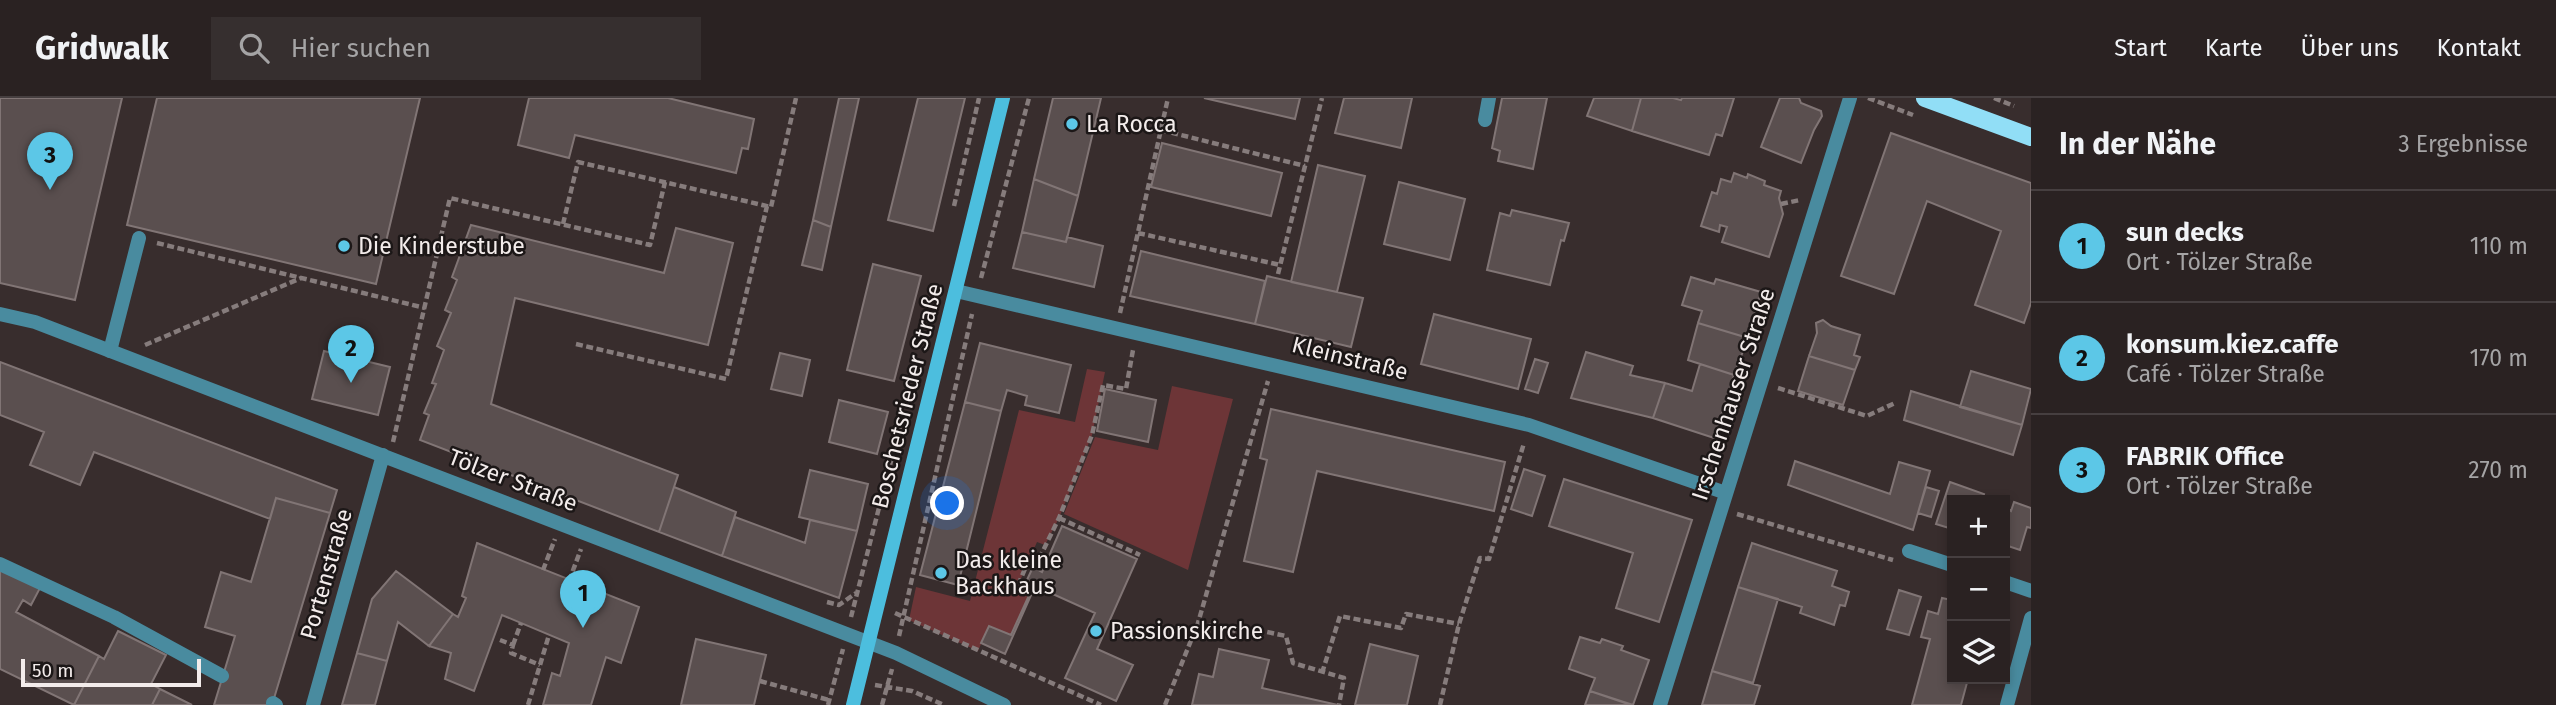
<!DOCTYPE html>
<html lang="de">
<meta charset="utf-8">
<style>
body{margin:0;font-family:"Fira Sans",sans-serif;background:#362f2f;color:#f1f3f6}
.controls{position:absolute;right:21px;bottom:21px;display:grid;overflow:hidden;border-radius:0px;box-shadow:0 4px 10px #0003}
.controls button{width:63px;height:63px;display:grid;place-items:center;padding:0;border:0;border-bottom:2px solid #463f40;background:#2a2222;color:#f1f3f6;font:35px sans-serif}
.scale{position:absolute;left:21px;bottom:18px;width:180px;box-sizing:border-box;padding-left:7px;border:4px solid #f3eceb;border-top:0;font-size:19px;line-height:24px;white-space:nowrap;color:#f3eceb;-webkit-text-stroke:5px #1c1717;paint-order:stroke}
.you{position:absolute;left:948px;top:406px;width:24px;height:24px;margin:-18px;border:5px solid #fff;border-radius:50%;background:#1a73e8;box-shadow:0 0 0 10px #1a73e833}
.badge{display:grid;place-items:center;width:46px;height:46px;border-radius:50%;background:#5cc7e7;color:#111;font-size:23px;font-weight:700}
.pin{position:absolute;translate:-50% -58px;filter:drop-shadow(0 2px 4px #0008)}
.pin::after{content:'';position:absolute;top:37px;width:24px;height:21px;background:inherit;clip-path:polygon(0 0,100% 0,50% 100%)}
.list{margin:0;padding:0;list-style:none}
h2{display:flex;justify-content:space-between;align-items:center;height:91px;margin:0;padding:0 28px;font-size:30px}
h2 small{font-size:23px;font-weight:400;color:#a5a4a5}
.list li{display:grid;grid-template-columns:46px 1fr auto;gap:21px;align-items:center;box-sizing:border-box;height:112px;padding:0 28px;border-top:2px solid #463f40}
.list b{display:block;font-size:26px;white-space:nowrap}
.list p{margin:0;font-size:23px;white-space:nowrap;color:#a5a4a5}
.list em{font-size:23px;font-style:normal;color:#a5a4a5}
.icon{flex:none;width:38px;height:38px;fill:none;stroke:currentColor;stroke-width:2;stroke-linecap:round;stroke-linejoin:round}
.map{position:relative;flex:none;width:2031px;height:607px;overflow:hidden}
header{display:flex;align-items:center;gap:42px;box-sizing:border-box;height:98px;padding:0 35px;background:#2a2222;border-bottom:2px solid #463f40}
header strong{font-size:33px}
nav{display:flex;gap:38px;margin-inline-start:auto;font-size:24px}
.search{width:490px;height:63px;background:#362f2f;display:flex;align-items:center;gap:18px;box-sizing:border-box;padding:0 24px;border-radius:0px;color:#a5a4a5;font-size:26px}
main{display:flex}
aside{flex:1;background:#2a2222}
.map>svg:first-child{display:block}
.green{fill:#6d3537}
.building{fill:#5a4f4f;stroke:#817575;stroke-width:2}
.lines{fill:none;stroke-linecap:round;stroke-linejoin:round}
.path{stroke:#867c7c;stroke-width:4.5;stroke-dasharray:7 3.5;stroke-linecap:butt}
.service{stroke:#498b9f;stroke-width:14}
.minor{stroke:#498b9f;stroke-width:14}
.secondary{stroke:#4cbede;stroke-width:14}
.primary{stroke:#91def6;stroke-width:18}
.poi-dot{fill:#5cc7e7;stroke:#1c1717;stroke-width:2.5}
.labels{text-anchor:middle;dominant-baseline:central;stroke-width:5;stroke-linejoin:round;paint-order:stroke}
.poi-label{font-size:23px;fill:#f3eceb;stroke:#1c1717;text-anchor:start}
.street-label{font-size:23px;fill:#f3eceb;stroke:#1c1717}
</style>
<header>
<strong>Gridwalk</strong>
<div class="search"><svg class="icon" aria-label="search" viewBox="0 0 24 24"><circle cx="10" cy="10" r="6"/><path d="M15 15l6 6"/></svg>Hier suchen</div>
<nav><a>Start</a><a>Karte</a><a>Über uns</a><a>Kontakt</a></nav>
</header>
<main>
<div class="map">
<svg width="2031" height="607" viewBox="0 0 2031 607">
<rect width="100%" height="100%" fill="#382d2d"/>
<path class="green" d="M1087,271L1105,274L1092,337L1059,420L1045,447L1037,444L1019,485L1030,495L1011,537L989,528L978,553L909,522L916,489L970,503L1019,312L1075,324Z
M1172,288L1233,301L1188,472L1064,416L1095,339L1158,352Z"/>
<path class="building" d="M0,0H122L75,202L0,185Z
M157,0H420L376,186L127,127Z
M529,0H668L754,21L748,51L742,50L736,75L575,37L569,60L518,47Z
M839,0H859L831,129L813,122Z
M918,0H965L933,133L888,122Z
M1053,0H1101L1078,98L1034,81Z
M1204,0H1300L1295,21Z
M1344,0H1412L1401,50L1335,35Z
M1502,0H1547L1533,71L1498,63L1500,53L1492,50Z
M1594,0H1641L1632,33L1587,18Z
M1641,0H1673L1681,2L1682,0H1734L1722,38L1716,36L1709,57L1632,33Z
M1780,0H1799L1801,5L1821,13L1822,18L1814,32L1801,65L1761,49Z
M1891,35L2031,85V205L2024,225L1975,207L2001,133L1927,103L1894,196L1841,178Z
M1162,45L1282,75L1271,118L1151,89Z
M1318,67L1365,78L1337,194L1291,184Z
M1734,75L1747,80L1748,76L1765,83L1764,87L1781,93L1779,100L1783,116L1769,159L1722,144L1727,129L1720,127L1719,134L1701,128L1712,94L1717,96L1721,81L1731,84Z
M1034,81L1078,98L1066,144L1022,134Z
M1399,84L1465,101L1450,162L1384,146Z
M1512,112L1569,125L1564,143L1561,142L1550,187L1487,172L1500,115L1510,118Z
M813,122L831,129L822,172L802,167Z
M471,127L664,175L676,130L733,145L708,247L515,200L491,306L678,377L659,434L420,342L429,317L424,315L436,286L432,285L444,252L437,248L451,215L445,212L457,182L452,179Z
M1022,134L1066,144L1067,139L1103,148L1094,189L1013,170Z
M1141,153L1265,183L1255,226L1130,198Z
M873,166L921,178L894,283L847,272Z
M1267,178L1363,200L1351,249L1255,226Z
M1691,179L1714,186L1716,181L1761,194L1748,240L1698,225L1702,213L1682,207Z
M1434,216L1531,241L1518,291L1421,266Z
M1823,222L1831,228L1860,237L1854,257L1860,259L1855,272L1809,258L1817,235L1816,225Z
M1698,225L1748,240L1734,277L1688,262Z
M980,245L1071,267L1059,315L1025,307L1027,298L1007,292L1001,313L965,304Z
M324,253L390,269L378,317L312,301Z
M1586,254L1633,268L1630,277L1665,285L1653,320L1571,300Z
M780,255L810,262L802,298L771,291Z
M1809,258L1855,272L1843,307L1798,293Z
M1535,261L1548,265L1538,295L1525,291Z
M0,264L337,392L330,415L276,400L270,421L94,354L80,387L30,367L44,334L0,317Z
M1700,266L1734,277L1714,340L1653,320L1665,285L1692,293Z
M1971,273L2031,291L2022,327L1960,309Z
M1105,291L1156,302L1148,344L1097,333Z
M1911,293L2022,327L2013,357L1904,322Z
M839,302L888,314L877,356L829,344Z
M965,304L1001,313L958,487L920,477Z
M1271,311L1505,364L1494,413L1317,373L1293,474L1244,463L1267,362L1260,360Z
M1795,363L1890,396L1899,364L1930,373L1913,432L1788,387Z
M1524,371L1545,378L1532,418L1511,411Z
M810,372L868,386L857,433L799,419Z
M1564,381L1692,422L1659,524L1616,510L1633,455L1549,428Z
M1950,384L1984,396L1982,402H1952V431L1936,426Z
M674,389L736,414L722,458L659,434Z
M1926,389L1939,393L1931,419L1918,415Z
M276,400L330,415L272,607H214L235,538L205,529L221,474L251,484Z
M2014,404L2031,410V430L2027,429L2020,452L2005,447V410L2011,413Z
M735,419L805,445L810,422L857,433L839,500L722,458Z
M1062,428L1137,461L1097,551L1133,567L1116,603L1065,580L1095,515L1026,484L1033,469L1042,474Z
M477,445L639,509L621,565L606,559L591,607H543L552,575L560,578L569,545L502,517L474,593L445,581L451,555L429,548L453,516L458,519L466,500L462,498Z
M1752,445L1837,473L1832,488L1849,494L1845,508L1840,507L1834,527L1800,515L1802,509L1738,489Z
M0,469L40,490L31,507L23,502L16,514L99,558L74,607L0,571Z
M396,473L453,516L429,548L398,524L387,563L357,555L372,501Z
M1738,489L1778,501L1753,585L1712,573Z
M1899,492L1921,499L1909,537L1887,531Z
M1030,495H1032L1005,556L981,545L989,528L1011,537Z
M1942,500L1952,502V581H1968L1961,607H1912L1930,541L1921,539L1928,513L1938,516Z
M118,533L166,557L151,586L160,591L152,607H74L99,558L104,561Z
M1580,539L1600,545L1602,541L1623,548L1621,552L1649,562L1633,607L1590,593L1595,580L1569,571Z
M696,541L766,557L754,607H681Z
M1370,546L1418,558L1407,607H1355Z
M1219,551L1269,562L1262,590L1338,607H1192L1199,576L1213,579Z
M357,555L387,563L375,607H342Z
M1712,573L1760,588L1754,607H1702Z
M160,591L192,607H152Z
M1590,593L1631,607H1585Z"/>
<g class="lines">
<path class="path" d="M1868,0L1913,17
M1994,0L2014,8
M1161,32L1305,68
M1781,106L1800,102
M954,108L979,0
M563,126L578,64L771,109L796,0
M1138,135L1280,167
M157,145L425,210
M1278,176L1322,0
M981,180L1029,0
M1120,215L1168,0
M576,246L726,281L767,108
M145,247L301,180
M1778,290L1867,318L1895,305
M393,344L450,100L650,147L665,84
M1737,416L1893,462
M1059,420L1140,457
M543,472L555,441
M569,483L581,451
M1040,495L1019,485L1030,459L1038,463L1059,420L1092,337L1103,287L1126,291L1133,252
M827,504L839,507L856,495
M895,515L1101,607
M851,519L901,324
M1198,525L1250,536L1253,531L1286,538L1293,565L1344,580L1339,607
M899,538L972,216
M500,542L513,547L511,555L540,567
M513,547L521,525
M1322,575L1340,518L1401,530L1406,516L1459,526
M760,583L829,602
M875,587L912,593L944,607
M528,607L549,537
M828,607L843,551
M882,607L892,571
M1165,607L1198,525L1268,283
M1440,607L1459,526L1480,460L1489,461L1524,345"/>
<path class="service" d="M1485,22L1489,0
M110,253L139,140
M0,466L114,519L222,578
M273,605L276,607"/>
<path class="minor" d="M956,193L1529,327L1726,395
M0,216L35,224L896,555L1004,607
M1909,453L1952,467
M2005,484L2031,493
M313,607L383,357
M1660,607L1850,0
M2007,607L2031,520"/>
<path class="secondary" d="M853,607L1003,0"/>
<path class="primary" d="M1925,0L2031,39"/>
</g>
<g class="poi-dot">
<circle cx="1072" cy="26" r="7"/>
<circle cx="344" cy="148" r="7"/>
<circle cx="941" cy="475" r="7"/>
<circle cx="1096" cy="533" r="7"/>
</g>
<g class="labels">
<g class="poi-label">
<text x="1086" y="26">La Rocca</text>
<text x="358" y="148">Die Kinderstube</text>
<text x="955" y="462">Das kleine<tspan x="955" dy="26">Backhaus</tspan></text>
<text x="1110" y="533">Passionskirche</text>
</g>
<g class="street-label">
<text transform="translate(1350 260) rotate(14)">Kleinstraße</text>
<text transform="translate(1733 296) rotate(-72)">Irschenhauser Straße</text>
<text transform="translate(907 298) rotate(-76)">Boschetsrieder Straße</text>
<text transform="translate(513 382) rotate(21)">Tölzer Straße</text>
<text transform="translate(326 476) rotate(-74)">Portenstraße</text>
</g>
</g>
</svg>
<div class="controls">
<button>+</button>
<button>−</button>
<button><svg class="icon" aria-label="layers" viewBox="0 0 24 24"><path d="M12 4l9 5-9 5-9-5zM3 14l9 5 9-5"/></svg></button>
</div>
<div class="scale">50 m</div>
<div class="you"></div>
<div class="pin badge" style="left:583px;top:530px">1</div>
<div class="pin badge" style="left:351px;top:285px">2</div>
<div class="pin badge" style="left:50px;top:92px">3</div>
</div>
<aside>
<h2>In der Nähe<small>3 Ergebnisse</small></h2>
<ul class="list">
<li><span class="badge">1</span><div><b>sun decks</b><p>Ort · Tölzer Straße</p></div><em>110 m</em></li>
<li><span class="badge">2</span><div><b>konsum.kiez.caffe</b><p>Café · Tölzer Straße</p></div><em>170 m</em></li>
<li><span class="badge">3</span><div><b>FABRIK Office</b><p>Ort · Tölzer Straße</p></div><em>270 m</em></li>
</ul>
</aside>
</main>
